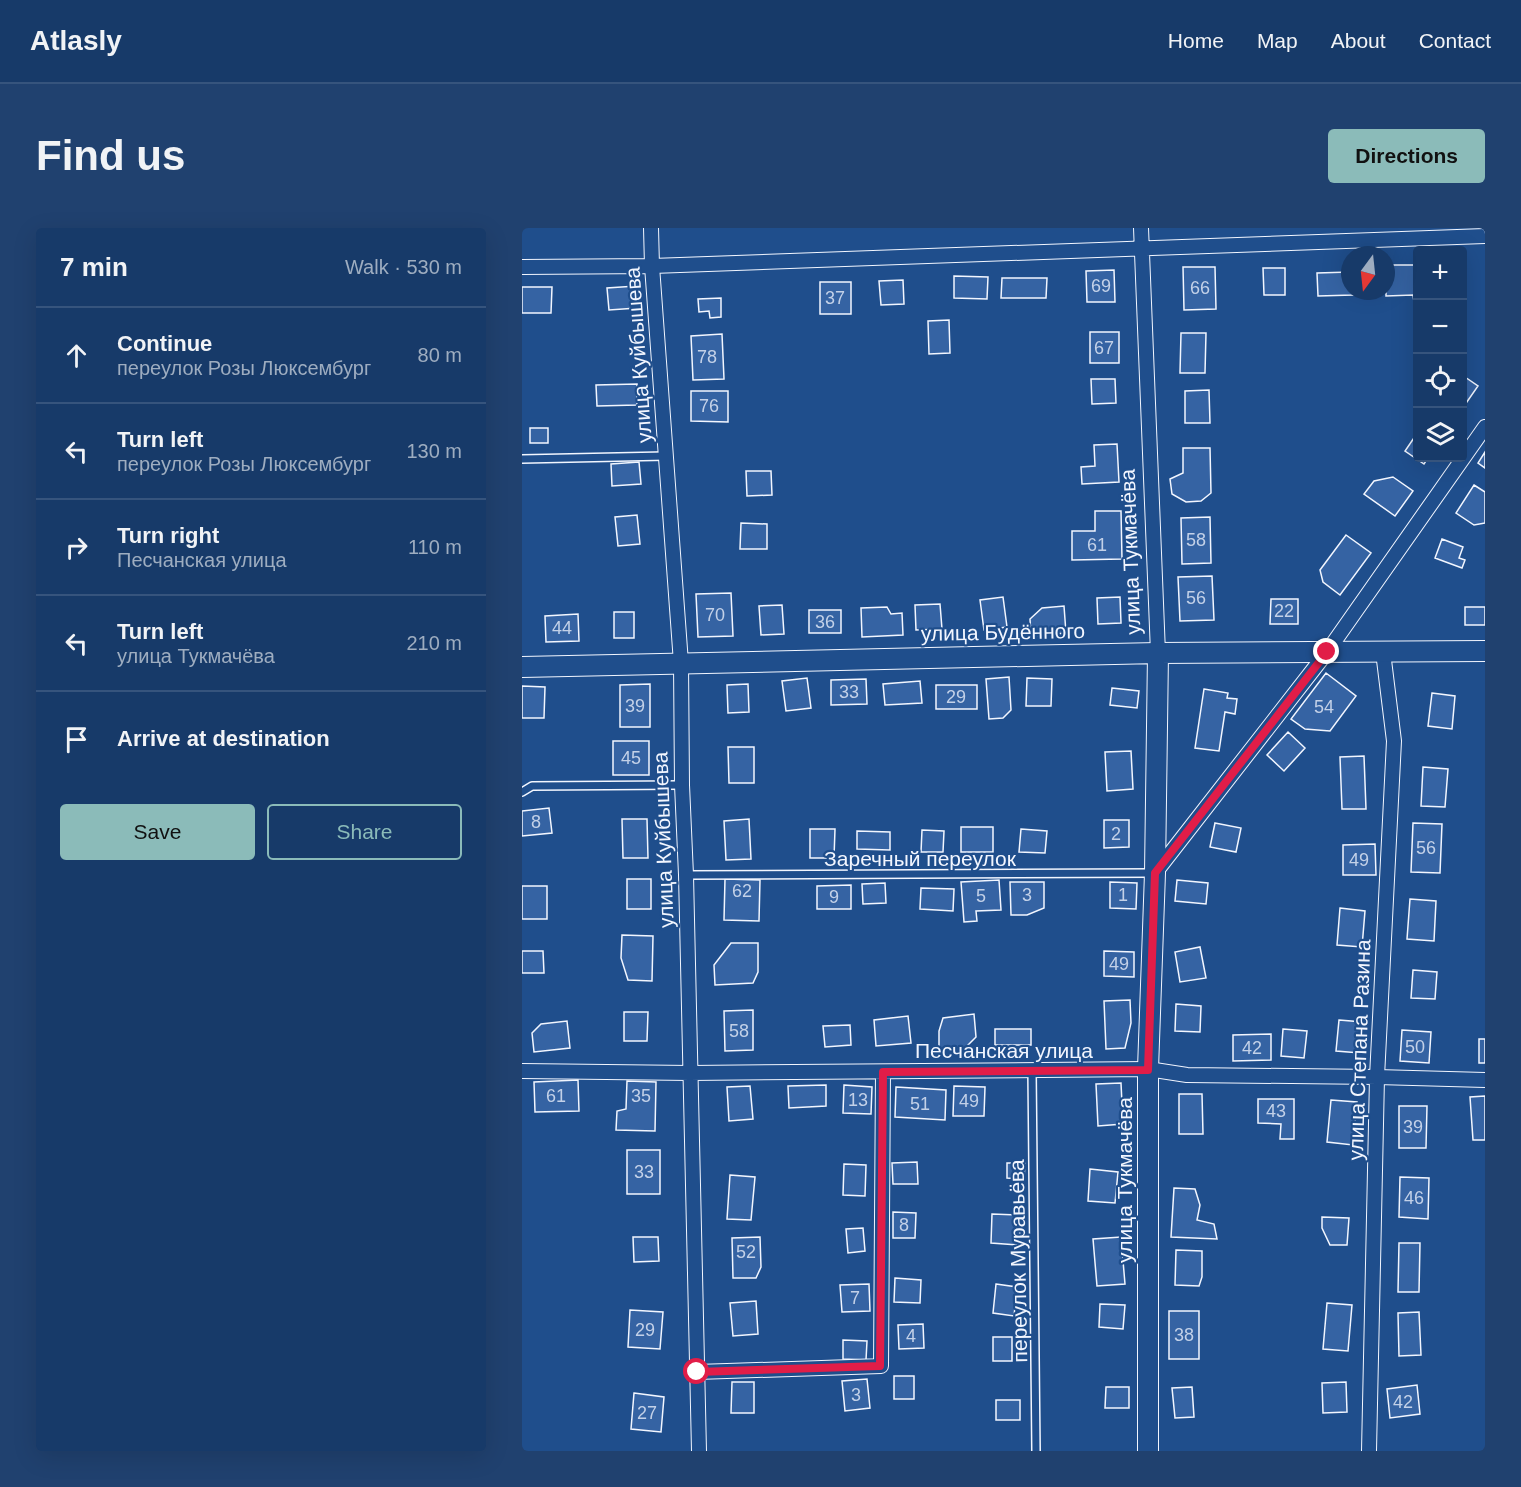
<!DOCTYPE html>
<meta charset="utf-8">
<style>
body{margin:0;font-family:Helvetica,sans-serif;background:#20416f;color:#f1f3f6}
.controls{position:absolute;right:18px;top:18px;display:grid;overflow:hidden;border-radius:6px;box-shadow:0 6px 24px #0002}
.controls button{width:54px;height:54px;display:grid;place-items:center;padding:0;border:0;border-bottom:2px solid #36547d;background:#173a69;color:#f1f3f6;font:30px sans-serif}
.compass{position:absolute;left:819px;top:18px;width:54px;height:54px;border-radius:50%;background:#173a69;box-shadow:0 6px 24px #0002;rotate:195deg}
.stop{position:absolute;width:18px;height:18px;margin:-14px;border:4px solid #e11d48;border-radius:50%;background:#fff}
.stop.end{background:#e11d48;border-color:#fff;box-shadow:0 2px 6px #0008}
.list{margin:0;padding:0;list-style:none}
h2{display:flex;justify-content:space-between;align-items:center;height:78px;margin:0;padding:0 24px;font-size:26px}
h2 small{font-size:20px;font-weight:400;color:#9eadc0}
.list li{display:grid;grid-template-columns:39px 1fr auto;gap:18px;align-items:center;box-sizing:border-box;height:96px;padding:0 24px;border-top:2px solid #36547d}
.list b{display:block;font-size:22px;white-space:nowrap}
.list p{margin:0;font-size:20px;white-space:nowrap;color:#9eadc0}
.list em{font-size:20px;font-style:normal;color:#9eadc0}
.actions{display:flex;gap:12px;padding:18px 24px}
.actions a{flex:1;padding:14px 0;border:2px solid #8bbbb9;border-radius:6px;text-align:center;font-size:21px;color:#8bbbb9}
.actions .main{background:#8bbbb9;color:#111}
.icon{flex:none;width:33px;height:33px;fill:none;stroke:currentColor;stroke-width:2;stroke-linecap:round;stroke-linejoin:round}
.map{position:relative;flex:none;width:963px;height:1223px;overflow:hidden;border-radius:6px}
header{display:flex;align-items:center;gap:36px;box-sizing:border-box;height:84px;padding:0 30px;background:#173a69;border-bottom:2px solid #36547d}
header strong{font-size:28px}
nav{display:flex;gap:33px;margin-inline-start:auto;font-size:21px}
.intro{display:flex;align-items:center;justify-content:space-between;box-sizing:border-box;height:144px;padding:0 36px}
h1{margin:0;font-size:42px}
.button{padding:15px 27px;border-radius:6px;background:#8bbbb9;color:#111;font-size:21px;font-weight:700}
main{display:flex;gap:36px;padding:0 36px}
aside{flex:1;background:#173a69;border-radius:6px;box-shadow:0 6px 24px #0002}
.map>svg:first-child{display:block}
.building{fill:#3563a3;stroke:#f2f6ff;stroke-width:1.5}
.lines{fill:none;stroke-linecap:round;stroke-linejoin:round}
.lane-casing{stroke:#f2f6ff;stroke-width:10}
.street-casing{stroke:#f2f6ff;stroke-width:16}
.secondary-casing{stroke:#f2f6ff;stroke-width:22}
.lane{stroke:#1f4e8c;stroke-width:7}
.street{stroke:#1f4e8c;stroke-width:14}
.secondary{stroke:#1f4e8c;stroke-width:20}
.route{stroke:#e11d48;stroke-width:8}
.labels{text-anchor:middle;dominant-baseline:central;stroke-width:4.5;stroke-linejoin:round;paint-order:stroke}
.number-label{font-size:18px;fill:#c3d1e8}
.street-label{font-size:21px;fill:#f2f6ff;stroke:#1f4e8c}
</style>
<header>
<strong>Atlasly</strong>
<nav><a>Home</a><a>Map</a><a>About</a><a>Contact</a></nav>
</header>
<div class="intro"><h1>Find us</h1><a class="button">Directions</a></div>
<main>
<aside>
<h2>7 min<small>Walk · 530 m</small></h2>
<ul class="list">
<li><svg class="icon" aria-label="ahead" viewBox="0 0 24 24"><path d="M12 20V5M6 11l6-6 6 6"/></svg><div><b>Continue</b><p>переулок Розы Люксембург</p></div><em>80 m</em></li>
<li><svg class="icon" aria-label="left" viewBox="0 0 24 24"><path d="M17 20v-9H6M10 6l-5 5 5 5"/></svg><div><b>Turn left</b><p>переулок Розы Люксембург</p></div><em>130 m</em></li>
<li><svg class="icon" aria-label="right" viewBox="0 0 24 24"><path d="M7 20v-9h11M14 6l5 5-5 5"/></svg><div><b>Turn right</b><p>Песчанская улица</p></div><em>110 m</em></li>
<li><svg class="icon" aria-label="left" viewBox="0 0 24 24"><path d="M17 20v-9H6M10 6l-5 5 5 5"/></svg><div><b>Turn left</b><p>улица Тукмачёва</p></div><em>210 m</em></li>
<li><svg class="icon" aria-label="arrive" viewBox="0 0 24 24"><path d="M6 21V4h12l-3 4 3 4H6"/></svg><div><b>Arrive at destination</b></div></li>
</ul>
<div class="actions"><a class="main">Save</a><a>Share</a></div>
</aside>
<div class="map">
<svg width="963" height="1223" viewBox="0 0 963 1223">
<rect width="100%" height="100%" fill="#1f4e8c"/>
<path class="building" d="M894,26H896V74H892L891,67L864,68V37H894Z
M661,39H693L694,81L662,82Z
M741,40H763V67H742Z
M592,42L593,74H565L564,43Z
M828,44V63H831V67L796,68L795,45Z
M432,48L466,49L465,71L432,70Z
M480,50H525L524,70H479Z
M381,52L382,76L359,77L357,53Z
M298,54H329V86H298Z
M114,58L115,80L87,82L85,60Z
M0,59H30L29,85H0Z
M199,70V89L188,90L187,83L177,84L176,71Z
M427,92L428,125L407,126L406,93Z
M568,104H597V135H568Z
M659,105H684L683,145H658Z
M200,106L202,151L171,152L169,108Z
M940,147L956,158L940,181Z
M569,151H593L594,175L570,176Z
M115,156V177L75,178L74,157Z
M687,162L688,195H663V163Z
M169,163H206V194L169,193Z
M8,200H26V215H8Z
M896,204V230H906L902,236L883,223Z
M595,216L597,254L560,256L559,239L573,238L572,217Z
M661,220H688L689,265L679,273L664,274L650,266L648,251L661,245Z
M963,224V240L956,235Z
M117,234L119,256L90,258L89,236Z
M224,243H249L250,267L225,268Z
M871,249L891,263L873,288L842,266L852,253Z
M952,257L963,264V295L952,297L934,285Z
M573,283H599L600,331L550,332V303H573Z
M115,287L118,316L96,318L93,289Z
M688,289L689,335L660,336L659,290Z
M219,295L245,296V321H218Z
M824,307L849,325L818,367L801,354L798,342Z
M920,311L941,319L937,330L943,332L940,340L913,330Z
M690,348L692,392L658,393L656,349Z
M209,365L211,408L176,409L174,366Z
M481,369L485,399L462,402L458,372Z
M598,369L599,395L576,396L575,370Z
M749,371H776V396H748Z
M418,376L420,401L394,402L393,377Z
M260,377L262,406L239,407L237,378Z
M542,378L544,405L509,408L508,391L520,380Z
M365,379L369,386L380,385L381,407L340,409L339,380Z
M943,379H963V397H943Z
M287,382H319V405H287Z
M92,384H112V410H92Z
M56,386L57,413L24,414L23,388Z
M804,445L834,468L808,503L783,501L769,491Z
M487,449L489,482L481,490L467,491L464,451Z
M285,450L289,480L264,483L260,453Z
M505,450L530,451L529,478H504Z
M344,451L345,476L309,477V452Z
M398,453L400,475L363,477L361,456Z
M128,456V499H98V457Z
M226,456L227,484L206,485L205,457Z
M414,457H455V481H414Z
M0,458L23,459L22,490H0Z
M590,460L617,463L615,480L588,477Z
M682,461L706,465L705,470L715,471L713,486L703,484L697,523L673,520Z
M910,465L933,468L930,501L906,498Z
M766,504L783,520L762,543L745,527Z
M91,513H127V547H91Z
M206,519H232V555H207Z
M609,523L611,561L585,563L583,524Z
M842,528L844,581H820L818,529Z
M901,539L926,541L923,579L899,578Z
M27,580L30,605L0,608V583Z
M100,591H125L126,630H101Z
M227,591L229,631L204,632L202,593Z
M582,592H607V619L582,620Z
M693,595L719,600L714,624L688,619Z
M891,595L920,596L918,645L889,644Z
M439,599H471V624H439Z
M288,601H313L312,630H288Z
M499,601L525,603L523,625L497,624Z
M400,602L422,603L421,624H399Z
M335,603L368,604V622L335,621Z
M853,616L854,647H821V617Z
M105,651H129V681H105Z
M203,651L238,652L237,693L202,692Z
M477,652L479,682L454,683L455,693L442,694L439,654Z
M655,652L686,655L684,676L653,673Z
M488,654H522V680L505,687H489Z
M588,654L615,655L614,681L588,680Z
M363,655L364,675L341,676L340,656Z
M329,657V681H295V658Z
M0,658H25V691H0Z
M399,660L432,661L431,683L398,681Z
M888,671L914,673L912,713L885,711Z
M818,680L843,683L840,719L815,717Z
M100,707L131,708L130,753L106,752L99,730Z
M209,715H236V744L231,755L193,757L192,737Z
M678,719L684,750L658,754L653,724Z
M0,723H21L22,745H0Z
M582,723L612,724V749L582,748Z
M891,742L915,744L913,771L889,770Z
M608,772L609,795L603,820L584,821L582,773Z
M654,776L679,778L678,804L653,803Z
M231,782V822L203,823L202,783Z
M102,784H126L125,813H102Z
M452,786L454,809L442,821H417V803L421,790Z
M386,788L389,815L354,818L352,792Z
M817,792L841,794L838,825L814,823Z
M45,793L48,820L12,824L10,805L19,796Z
M328,797L329,817L303,819L301,798Z
M473,801H509V817H473Z
M761,801L785,803L782,830L759,828Z
M880,802L909,804L907,835L878,833Z
M749,806V832L711,833V807Z
M957,811H963V835H957Z
M56,852L57,883L13,884L12,854Z
M105,853L134,854L133,903L94,902L95,883L104,881Z
M599,855L601,896L576,898L574,856Z
M304,857V878L267,880L266,858Z
M322,857L350,859L349,886L321,885Z
M228,858L231,891L207,893L205,859Z
M432,858L463,859L462,888H431Z
M374,859L424,862L423,892L373,889Z
M657,866H680L681,906H657Z
M963,868V912H951L948,869Z
M736,871H772V911H758L759,896L736,895Z
M809,872L835,874L831,917L805,914Z
M877,878H905L904,920H877Z
M105,922H138V966H105Z
M395,934L396,956H371L370,935Z
M485,935H503L502,951L485,950Z
M322,936L344,937L343,968L321,967Z
M568,941L596,944L593,975L566,973Z
M208,947L233,949L229,992L205,991Z
M878,949L907,950L906,991L877,989Z
M652,960L673,961L678,977L675,992L692,996L695,1011L649,1009Z
M371,984L394,985L393,1010H371Z
M470,986L499,987L497,1017L469,1015Z
M800,989L827,990L825,1017H808L800,1000Z
M341,1000L343,1023L326,1025L324,1001Z
M111,1009H136L137,1033L112,1034Z
M238,1009L239,1039L234,1050H211L210,1010Z
M599,1009L603,1056L575,1058L571,1011Z
M877,1015H898L897,1064H876Z
M654,1022L680,1023V1049L677,1058L653,1057Z
M373,1050L399,1052L398,1075L372,1074Z
M347,1056L348,1083L320,1084L318,1057Z
M474,1056L495,1059L492,1088L471,1085Z
M234,1073L236,1106L211,1108L208,1075Z
M805,1075L830,1077L826,1123L801,1121Z
M578,1076L603,1077L601,1101L577,1099Z
M108,1082L141,1084L138,1121L106,1119Z
M647,1083H677V1131H647Z
M897,1084L899,1127L877,1128L876,1085Z
M401,1096L402,1120L377,1121L376,1097Z
M471,1109H490V1133H471Z
M321,1112L345,1113L344,1132L321,1131Z
M372,1148H392V1171H372Z
M345,1151L348,1180L323,1183L320,1153Z
M210,1154H232V1185H209Z
M824,1154L825,1184L801,1185L800,1155Z
M895,1157L898,1186L868,1190L865,1161Z
M584,1159H607V1180H583Z
M670,1159L672,1189L653,1190L650,1160Z
M112,1165L142,1169L139,1204L109,1201Z
M474,1172H498V1192H474Z"/>
<g class="lines">
<defs>
<path id="lane" d="M0,231L144,228
M0,564L10,558L160,557
M164,647L632,645
M510,843L514,1223"/>
<path id="street" d="M129,0L130,38L159,435L160,557L164,647L177,1223
M619,0L636,425
M0,39L130,38L963,8
M633,645L805,424L963,199
M0,843L168,845L626,841L665,847L855,849L963,852
M175,1144L359,1138L361,844
M847,1223L855,849L872,513L861,424"/>
<path id="secondary" d="M0,439L636,425L963,423
M626,1223V841L633,645L636,425"/>
</defs>
<use href="#lane" class="lane-casing"/>
<use href="#street" class="street-casing"/>
<use href="#secondary" class="secondary-casing"/>
<use href="#lane" class="lane"/>
<use href="#street" class="street"/>
<use href="#secondary" class="secondary"/>
</g>
<g class="lines">
<path class="route" d="M175,1144L358,1138L361,844L626,842L633,645L805,424"/>
</g>
<g class="labels">
<g class="number-label">
<text x="579" y="58">69</text>
<text x="678" y="60">66</text>
<text x="313" y="70">37</text>
<text x="582" y="120">67</text>
<text x="185" y="129">78</text>
<text x="187" y="178">76</text>
<text x="674" y="312">58</text>
<text x="575" y="317">61</text>
<text x="674" y="370">56</text>
<text x="762" y="383">22</text>
<text x="193" y="387">70</text>
<text x="303" y="394">36</text>
<text x="40" y="400">44</text>
<text x="327" y="464">33</text>
<text x="434" y="469">29</text>
<text x="113" y="478">39</text>
<text x="802" y="479">54</text>
<text x="109" y="530">45</text>
<text x="14" y="594">8</text>
<text x="594" y="606">2</text>
<text x="904" y="620">56</text>
<text x="837" y="632">49</text>
<text x="220" y="663">62</text>
<text x="505" y="667">3</text>
<text x="601" y="667">1</text>
<text x="459" y="668">5</text>
<text x="312" y="669">9</text>
<text x="597" y="736">49</text>
<text x="217" y="803">58</text>
<text x="893" y="819">50</text>
<text x="730" y="820">42</text>
<text x="34" y="868">61</text>
<text x="119" y="868">35</text>
<text x="336" y="872">13</text>
<text x="447" y="873">49</text>
<text x="398" y="876">51</text>
<text x="754" y="883">43</text>
<text x="891" y="899">39</text>
<text x="122" y="944">33</text>
<text x="892" y="970">46</text>
<text x="382" y="997">8</text>
<text x="224" y="1024">52</text>
<text x="333" y="1070">7</text>
<text x="123" y="1102">29</text>
<text x="662" y="1107">38</text>
<text x="389" y="1108">4</text>
<text x="334" y="1167">3</text>
<text x="881" y="1174">42</text>
<text x="125" y="1185">27</text>
</g>
<g class="street-label">
<text transform="translate(116 127) rotate(-94)">улица Куйбышева</text>
<text transform="translate(608 324) rotate(-92)">улица Тукмачёва</text>
<text transform="translate(481 404) rotate(-1)">улица Будённого</text>
<text transform="translate(141 612) rotate(-92)">улица Куйбышева</text>
<text x="398" y="630">Заречный переулок</text>
<text x="482" y="822">Песчанская улица</text>
<text transform="translate(837 822) rotate(-88)">улица Степана Разина</text>
<text transform="translate(602 952) rotate(-90)">улица Тукмачёва</text>
<text transform="translate(496 1033) rotate(-91)">переулок Муравьёва</text>
</g>
</g>
</svg>
<div class="controls">
<button>+</button>
<button>−</button>
<button><svg class="icon" aria-label="locate" viewBox="0 0 24 24"><circle cx="12" cy="12" r="6"/><path d="M12 2v4M12 18v4M2 12h4M18 12h4"/></svg></button>
<button><svg class="icon" aria-label="layers" viewBox="0 0 24 24"><path d="M12 4l9 5-9 5-9-5zM3 14l9 5 9-5"/></svg></button>
</div>
<svg class="compass" viewBox="-18 -18 36 36"><path d="M0-13l5 13h-10z" fill="#e53935"/><path d="M0 13l5-13h-10z" fill="#9eadc0"/></svg>
<div class="stop" style="left:175px;top:1144px"></div>
<div class="stop end" style="left:805px;top:424px"></div>
</div>
</main>
